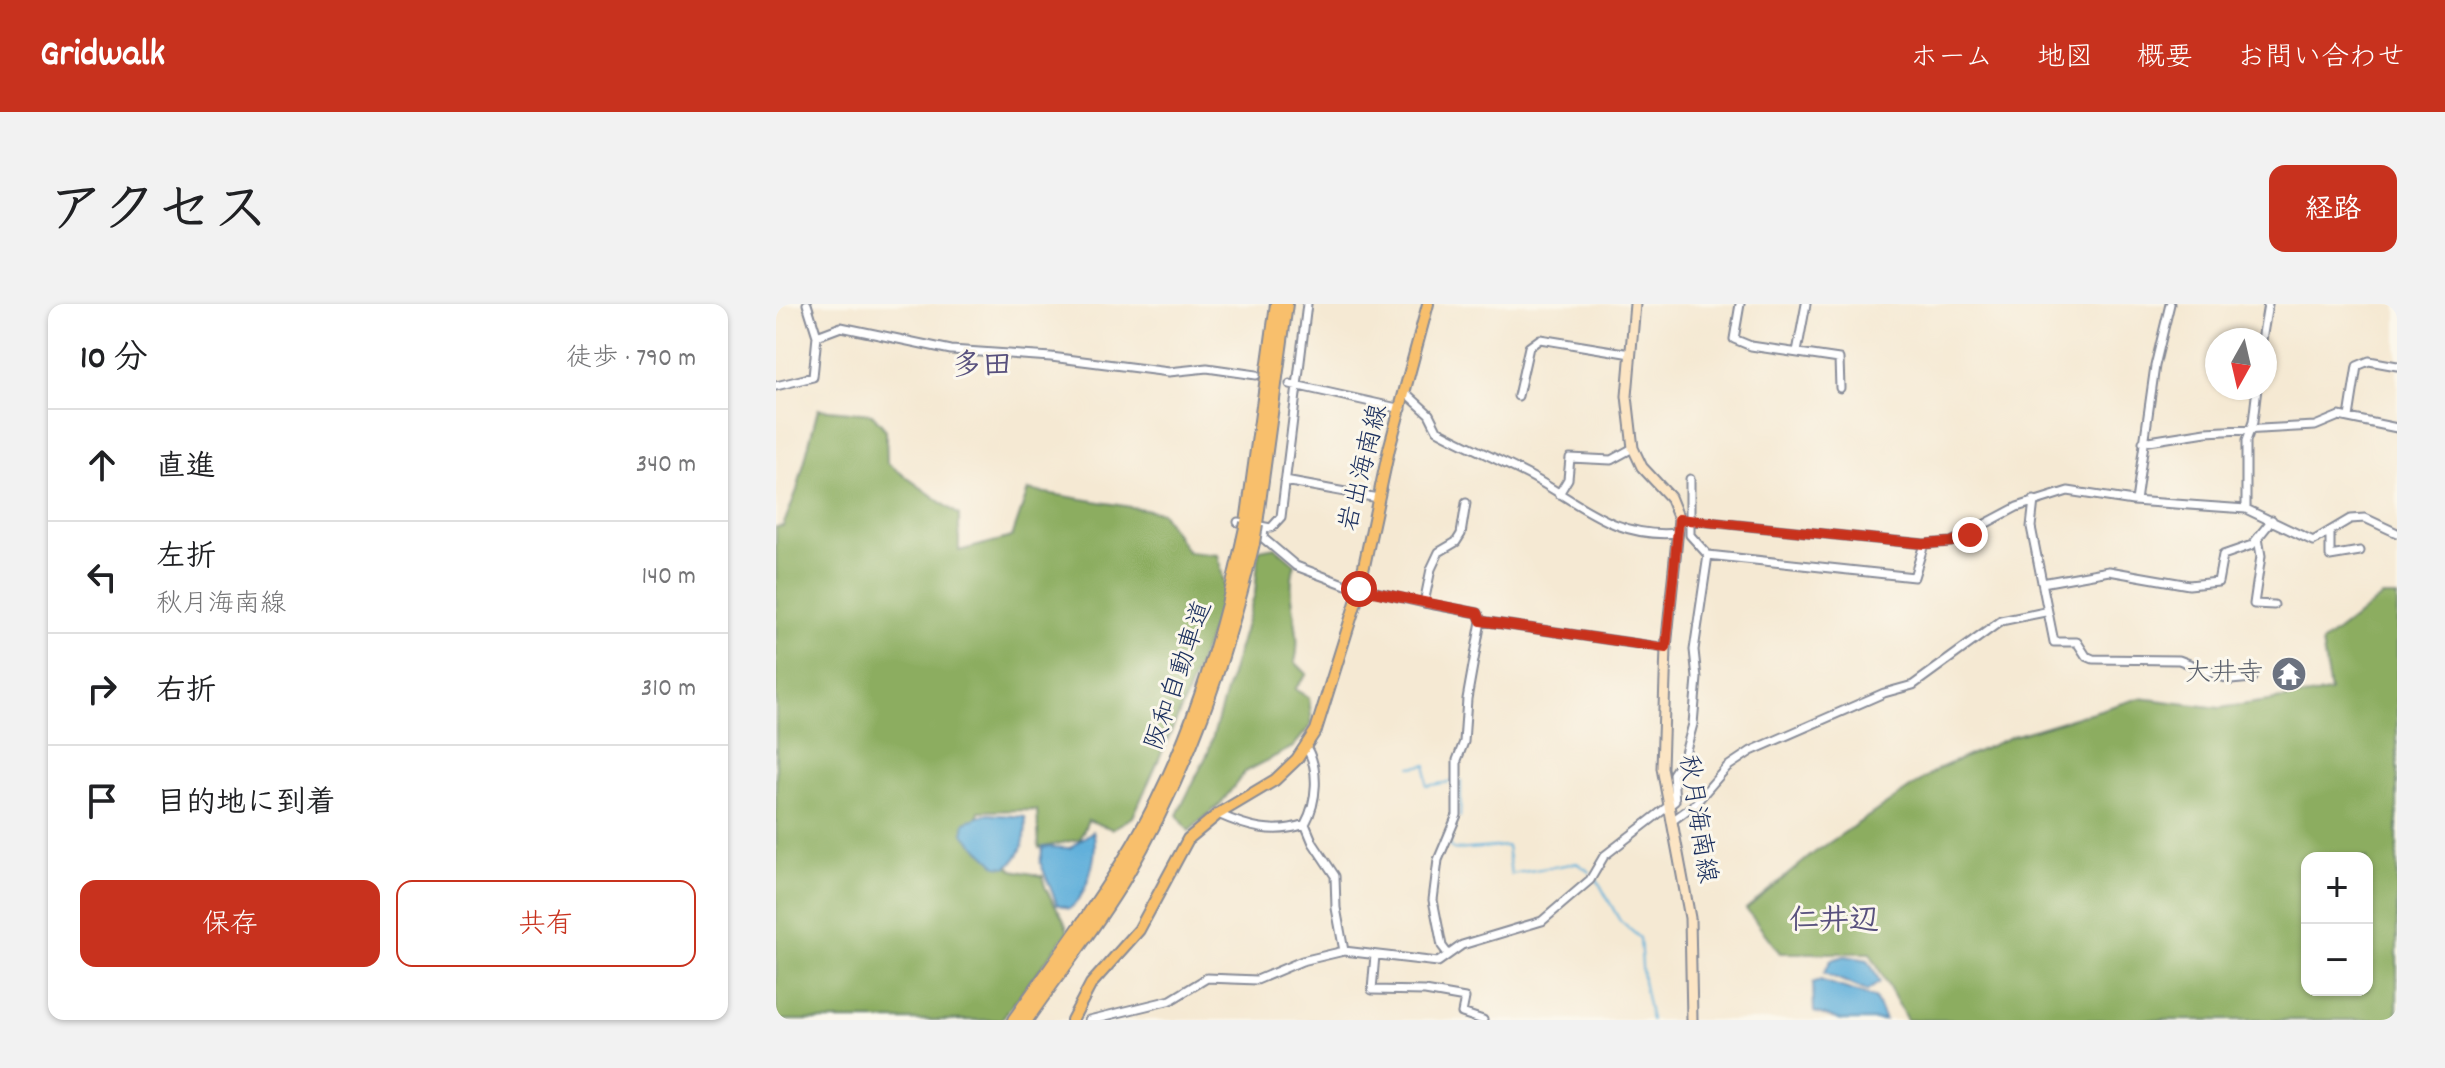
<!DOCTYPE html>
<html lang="ja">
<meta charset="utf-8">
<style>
body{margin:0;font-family:Dekko,"Klee One",sans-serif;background:#f2f2f2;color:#202124}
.controls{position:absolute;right:24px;bottom:24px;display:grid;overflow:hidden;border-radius:16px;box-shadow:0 2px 6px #0004}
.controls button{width:72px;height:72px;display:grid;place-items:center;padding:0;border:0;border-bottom:2px solid #e0e0e0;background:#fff;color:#202124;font:40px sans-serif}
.compass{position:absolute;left:1429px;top:24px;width:72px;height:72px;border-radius:50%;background:#fff;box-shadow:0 2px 6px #0004;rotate:188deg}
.stop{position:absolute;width:24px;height:24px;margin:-18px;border:6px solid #c8321e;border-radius:50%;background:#fff}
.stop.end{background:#c8321e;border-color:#fff;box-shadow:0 2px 8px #0008}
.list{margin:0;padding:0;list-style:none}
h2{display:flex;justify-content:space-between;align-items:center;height:104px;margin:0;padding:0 32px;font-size:34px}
h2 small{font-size:26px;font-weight:400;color:#757577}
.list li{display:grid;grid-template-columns:52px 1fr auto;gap:24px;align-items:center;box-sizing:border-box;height:112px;padding:0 32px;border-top:2px solid #e0e0e0}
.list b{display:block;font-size:30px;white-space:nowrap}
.list p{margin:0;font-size:26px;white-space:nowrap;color:#757577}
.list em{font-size:26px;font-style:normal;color:#757577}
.actions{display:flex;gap:16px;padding:24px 32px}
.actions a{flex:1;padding:18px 0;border:2px solid #c8321e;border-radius:16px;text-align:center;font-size:28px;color:#c8321e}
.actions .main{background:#c8321e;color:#fff}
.icon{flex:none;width:44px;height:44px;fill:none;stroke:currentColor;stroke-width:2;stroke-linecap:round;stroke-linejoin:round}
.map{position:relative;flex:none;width:1621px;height:716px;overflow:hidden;border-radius:16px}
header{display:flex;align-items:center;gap:48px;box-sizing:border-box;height:112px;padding:0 40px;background:#c8321e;color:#fff}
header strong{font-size:38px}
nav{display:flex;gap:44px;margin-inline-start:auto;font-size:28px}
.intro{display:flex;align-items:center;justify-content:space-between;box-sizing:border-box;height:192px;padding:0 48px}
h1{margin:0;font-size:56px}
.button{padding:20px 36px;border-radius:16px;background:#c8321e;color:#fff;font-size:28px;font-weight:700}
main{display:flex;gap:48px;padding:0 48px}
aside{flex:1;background:#fff;border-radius:16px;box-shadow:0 2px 6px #0004}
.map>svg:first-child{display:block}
.forest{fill:#8cad61;stroke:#546e60;stroke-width:2;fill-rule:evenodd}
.water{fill:#5fafda;stroke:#3d6f9c;stroke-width:2}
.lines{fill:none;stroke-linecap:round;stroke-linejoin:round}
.stream{stroke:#5fafda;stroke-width:2}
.minor-casing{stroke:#888c98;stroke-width:11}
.secondary-casing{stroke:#888c98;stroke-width:13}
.primary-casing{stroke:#888c98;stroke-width:14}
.motorway-casing{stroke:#888c98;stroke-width:16}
.minor{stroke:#fff;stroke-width:7}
.secondary{stroke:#fce5c4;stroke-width:9}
.primary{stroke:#f8bf6c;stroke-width:10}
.motorway{stroke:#f8bf6c;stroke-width:12}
.motorway-bridge-casing{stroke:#888c98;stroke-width:16;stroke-linecap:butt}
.motorway-bridge{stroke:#f8bf6c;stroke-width:12}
.route{stroke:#c8321e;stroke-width:10}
.labels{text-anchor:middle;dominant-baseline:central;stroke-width:6;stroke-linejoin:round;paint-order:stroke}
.street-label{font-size:26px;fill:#1b2f5e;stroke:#fbf7ec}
.worship-label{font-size:26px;fill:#5b616d;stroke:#fbf7ec;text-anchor:end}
.quarter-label{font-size:30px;font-weight:bold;fill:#58517e;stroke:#fbf7ec}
</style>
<header>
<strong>Gridwalk</strong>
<nav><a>ホーム</a><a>地図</a><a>概要</a><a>お問い合わせ</a></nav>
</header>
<div class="intro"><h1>アクセス</h1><a class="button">経路</a></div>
<main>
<aside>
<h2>10 分<small>徒歩 · 790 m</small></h2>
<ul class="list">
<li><svg class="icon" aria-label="ahead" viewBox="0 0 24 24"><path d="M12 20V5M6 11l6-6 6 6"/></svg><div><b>直進</b></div><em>340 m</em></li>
<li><svg class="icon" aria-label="left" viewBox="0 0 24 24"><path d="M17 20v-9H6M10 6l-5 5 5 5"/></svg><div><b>左折</b><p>秋月海南線</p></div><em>140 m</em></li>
<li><svg class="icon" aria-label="right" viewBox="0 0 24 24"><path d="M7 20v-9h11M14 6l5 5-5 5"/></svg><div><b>右折</b></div><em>310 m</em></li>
<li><svg class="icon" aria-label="arrive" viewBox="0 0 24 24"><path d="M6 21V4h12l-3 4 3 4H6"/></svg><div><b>目的地に到着</b></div></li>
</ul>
<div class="actions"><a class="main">保存</a><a>共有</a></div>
</aside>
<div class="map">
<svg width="1621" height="716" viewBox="0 0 1621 716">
<rect width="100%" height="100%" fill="#fbf7ec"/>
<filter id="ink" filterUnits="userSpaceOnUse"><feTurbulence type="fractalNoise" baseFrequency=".0125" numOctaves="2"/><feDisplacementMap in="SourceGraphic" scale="16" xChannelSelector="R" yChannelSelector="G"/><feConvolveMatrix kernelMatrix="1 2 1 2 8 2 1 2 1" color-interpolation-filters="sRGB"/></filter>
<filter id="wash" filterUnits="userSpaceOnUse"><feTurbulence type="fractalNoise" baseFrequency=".006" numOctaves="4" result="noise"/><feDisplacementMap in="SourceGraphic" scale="32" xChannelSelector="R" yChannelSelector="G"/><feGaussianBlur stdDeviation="1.8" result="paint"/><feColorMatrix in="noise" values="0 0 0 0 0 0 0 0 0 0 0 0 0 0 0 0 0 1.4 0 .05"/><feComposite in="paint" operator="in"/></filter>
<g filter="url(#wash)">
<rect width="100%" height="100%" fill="#f5e9d3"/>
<path class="forest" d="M42,105L96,110L110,126L111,159L183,211V247L236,233L252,186L385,208L412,248L442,251L450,288L407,401L357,513L336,525L312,516L304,535L263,544L261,506L203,507L198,528L237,566L267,572C267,590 287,606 292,628L225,716H0V223L7,222L21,186Z
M499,243L519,260C508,294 528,326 519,358L531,370L519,385L533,394L536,420L517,443L469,468L445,499L413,527L401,511L432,449L479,289L483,246Z
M1606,293H1621V716H1131L1094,649H1004L970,605L1038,549L1164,464L1237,432L1364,394L1444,404L1554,388L1546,339ZM1591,554V686H1531V554Z"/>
<path class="water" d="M211,510L249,513C252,531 246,554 230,563L221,562L187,530L189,518Z
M317,527C323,548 312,592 293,605L281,600L264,558L267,543L294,544Z
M1069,652L1092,656L1104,678L1091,687L1048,669L1055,656Z
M1044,676L1099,694L1109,716H1064L1038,708L1037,679Z"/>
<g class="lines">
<path class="stream" d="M635,463L650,461V482L679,477
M684,513L685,476
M675,533L674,543L679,546L731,542L735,570L801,559L814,568
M819,572L844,617L864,634L867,677L875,716"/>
</g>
</g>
<g filter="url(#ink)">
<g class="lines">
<defs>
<path id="minor" d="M964,0L958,35L975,42L1063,55L1064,84
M41,32L65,23L175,46L275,53L393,68L431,64L480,71
M1486,36L1492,0
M1021,48L1030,0
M514,80L626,105
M0,82L37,73L41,32L31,0
M630,89L653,110L661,126C692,143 724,156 756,173C807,201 839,235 902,229
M742,92L753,43L764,35L855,50
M1573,113L1581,62L1593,57L1621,62
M1367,138L1430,128L1539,122L1563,112L1621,124
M914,175V231L932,251L1138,273L1148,240
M509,177L602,194
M783,190L792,175L794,154L835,156L857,144
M1258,196L1255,223L1278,338H1301L1310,352L1317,355L1403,356L1455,376L1476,374
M1360,197L1379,62L1394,0
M1470,205V137L1477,118L1481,84
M903,215L1148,240L1175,238L1241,203L1292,187L1357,197L1470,205L1537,237L1574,215L1589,214L1621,229
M462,218L495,224L505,213L531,0
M488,223L487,234L520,262L570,281L648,299
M1554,228V252L1584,247
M1482,234L1485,252L1478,300L1498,301
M1266,279L1333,267L1413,281L1442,278L1447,251L1476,241L1496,216
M705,317L890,344
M442,510C471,523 498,531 529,520C541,498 544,465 530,443
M896,517L918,501L951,463L975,447L1108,389L1137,381L1225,317L1269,308
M529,520L537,539L559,572L560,604L568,647
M672,650L666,642L657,596L662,556L681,511V456L688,438L691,395L705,317L702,309L648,299L655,265L663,248L680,238L685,230L690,199
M599,651L596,686L649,687L689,694L686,709L707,716
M313,716L395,696L431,674L481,676L526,657L568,647L662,658L686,641L766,617L814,576L828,552L899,497L897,470L908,453L917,420L921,374L918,346L932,251"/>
<path id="secondary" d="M859,0L851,92L857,144L866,163L894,193L903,215L890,344L886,464L914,614L916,716"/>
<path id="primary" d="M296,716L315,680L363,626L412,535L442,510L499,476L521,455L540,426L581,295L613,145L652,0"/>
<path id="motorway" d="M471,219L501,0
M480,220L510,0
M238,716C279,658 322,601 358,540C413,446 444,342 467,237
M250,716C282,669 319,624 348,575C412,466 448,361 477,239"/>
</defs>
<use href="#minor" class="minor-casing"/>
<use href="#secondary" class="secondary-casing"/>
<use href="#primary" class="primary-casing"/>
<use href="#motorway" class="motorway-casing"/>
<use href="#minor" class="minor"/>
<use href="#secondary" class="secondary"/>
<use href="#primary" class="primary"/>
<use href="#motorway" class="motorway"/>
<defs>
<path id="motorway-bridge" d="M467,237L471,219
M477,239L480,220"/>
</defs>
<use href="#motorway-bridge" class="motorway-bridge-casing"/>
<use href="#motorway-bridge" class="motorway-bridge"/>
</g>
</g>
<g class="lines" filter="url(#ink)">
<path class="route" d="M583,285L702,309L705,317L890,344L903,215L1148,240L1175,238L1194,231"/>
</g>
<defs>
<symbol id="temple-disc" viewBox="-11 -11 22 22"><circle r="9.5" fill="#6b7280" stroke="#fbf7ec"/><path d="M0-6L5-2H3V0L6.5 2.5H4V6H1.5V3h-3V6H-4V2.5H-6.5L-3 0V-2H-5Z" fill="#fff"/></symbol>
</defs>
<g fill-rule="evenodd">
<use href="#temple-disc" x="1493" y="350" width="40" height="40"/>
</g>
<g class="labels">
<g class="street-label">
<text transform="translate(589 164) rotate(-76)">岩出海南線</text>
<text transform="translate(404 372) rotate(-71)">阪和自動車道</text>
<text transform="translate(920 515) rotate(81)">秋月海南線</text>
</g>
<g class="worship-label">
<text x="1487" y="370">大井寺</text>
</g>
<g class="quarter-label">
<text x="206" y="64">多田</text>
<text x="1058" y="619">仁井辺</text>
</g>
</g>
</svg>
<div class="controls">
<button>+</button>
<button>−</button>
</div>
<svg class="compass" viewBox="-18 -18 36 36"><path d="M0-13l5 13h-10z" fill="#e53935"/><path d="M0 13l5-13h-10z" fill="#757577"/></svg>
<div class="stop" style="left:583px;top:285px"></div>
<div class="stop end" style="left:1194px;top:231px"></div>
</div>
</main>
